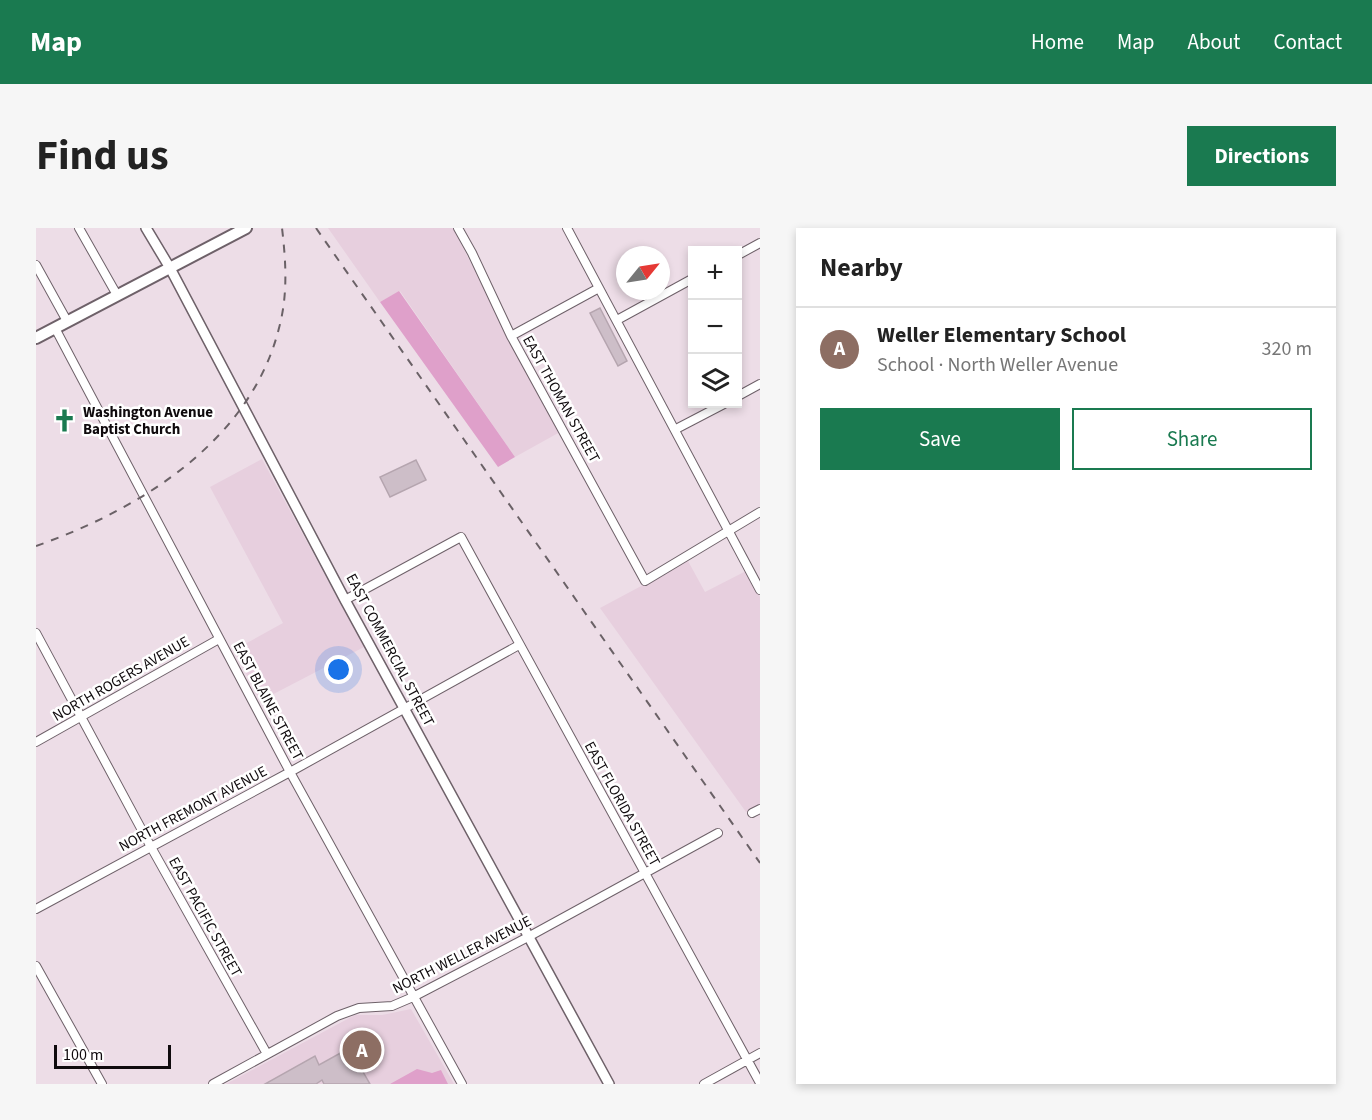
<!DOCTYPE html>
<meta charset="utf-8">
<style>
body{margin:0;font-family:"Source Sans 3",sans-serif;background:#f6f6f6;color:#222}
.controls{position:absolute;right:18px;top:18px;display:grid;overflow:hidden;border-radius:0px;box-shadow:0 3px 9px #0003}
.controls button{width:54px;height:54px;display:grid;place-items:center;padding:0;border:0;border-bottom:2px solid #e0e0e0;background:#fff;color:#222;font:30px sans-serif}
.compass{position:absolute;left:580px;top:18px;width:54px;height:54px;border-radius:50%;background:#fff;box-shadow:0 3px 9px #0003;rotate:60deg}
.scale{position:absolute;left:18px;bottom:15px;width:117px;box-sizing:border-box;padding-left:6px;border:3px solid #0f0a0d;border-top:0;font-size:16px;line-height:21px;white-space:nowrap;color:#0f0a0d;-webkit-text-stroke:4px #fff;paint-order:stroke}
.you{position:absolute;left:303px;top:442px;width:21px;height:21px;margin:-15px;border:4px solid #fff;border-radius:50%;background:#1a73e8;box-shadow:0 0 0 9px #1a73e833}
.badge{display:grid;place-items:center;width:39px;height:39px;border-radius:50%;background:#1a7a50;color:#fff;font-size:20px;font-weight:700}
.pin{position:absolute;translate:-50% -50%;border:3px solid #fff;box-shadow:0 2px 6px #0006}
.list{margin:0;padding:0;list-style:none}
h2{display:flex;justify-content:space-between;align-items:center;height:78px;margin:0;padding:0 24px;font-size:26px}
h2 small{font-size:20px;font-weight:400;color:#767676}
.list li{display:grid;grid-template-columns:39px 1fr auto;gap:18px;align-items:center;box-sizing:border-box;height:84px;padding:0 24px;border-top:2px solid #e0e0e0}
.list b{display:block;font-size:22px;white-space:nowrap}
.list p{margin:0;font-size:20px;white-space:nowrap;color:#767676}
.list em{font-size:20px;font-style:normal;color:#767676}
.actions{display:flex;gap:12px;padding:18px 24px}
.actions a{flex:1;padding:14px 0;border:2px solid #1a7a50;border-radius:0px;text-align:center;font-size:21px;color:#1a7a50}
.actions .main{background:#1a7a50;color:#fff}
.icon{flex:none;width:33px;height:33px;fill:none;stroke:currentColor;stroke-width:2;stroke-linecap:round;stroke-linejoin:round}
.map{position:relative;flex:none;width:724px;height:856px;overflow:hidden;border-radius:0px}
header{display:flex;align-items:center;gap:36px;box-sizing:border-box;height:84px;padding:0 30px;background:#1a7a50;color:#fff}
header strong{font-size:28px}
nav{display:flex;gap:33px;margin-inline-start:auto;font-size:21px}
.intro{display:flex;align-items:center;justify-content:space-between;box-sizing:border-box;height:144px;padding:0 36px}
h1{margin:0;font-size:42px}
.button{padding:15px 27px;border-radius:0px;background:#1a7a50;color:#fff;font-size:21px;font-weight:700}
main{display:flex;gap:36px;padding:0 36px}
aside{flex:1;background:#fff;border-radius:0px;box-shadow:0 3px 9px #0003}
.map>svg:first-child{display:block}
.built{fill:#e7cfde}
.green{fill:#dfa0ca}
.building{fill:#cdbec8;stroke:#b5a5af;stroke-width:1.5}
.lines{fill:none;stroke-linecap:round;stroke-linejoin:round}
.minor-casing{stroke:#6e6169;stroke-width:10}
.tertiary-casing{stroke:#6e6169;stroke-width:12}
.secondary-casing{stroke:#6e6169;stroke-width:14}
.minor{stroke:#fff;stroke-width:8}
.tertiary{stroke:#fff;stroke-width:9}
.secondary{stroke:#fff;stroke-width:10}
.rail{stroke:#6a6166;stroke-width:2;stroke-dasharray:8 8;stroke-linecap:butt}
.labels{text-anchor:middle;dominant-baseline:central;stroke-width:5;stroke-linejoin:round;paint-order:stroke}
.street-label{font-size:15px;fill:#0f0a0d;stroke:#fff}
.poi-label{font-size:15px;font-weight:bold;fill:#0f0a0d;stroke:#fff;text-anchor:start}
</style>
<header>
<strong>Map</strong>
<nav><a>Home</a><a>Map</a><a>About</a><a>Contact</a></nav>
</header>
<div class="intro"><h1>Find us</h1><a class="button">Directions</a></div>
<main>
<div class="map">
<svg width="724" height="856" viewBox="0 0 724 856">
<rect width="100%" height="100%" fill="#eddde7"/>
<path class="built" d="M292,0H417L470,105L524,204L479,229L364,63L344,74Z
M226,231L328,419L224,473L198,422L247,395L174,259Z
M652,333L669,364L710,343L724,369V576L710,584L564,380Z
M375,781L418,856H190L319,787H346Z"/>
<path class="green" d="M363,63L479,229L462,239L344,74Z
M381,841L396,845L405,842L412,856H354Z"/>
<path class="building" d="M564,80L591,133L582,138L554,85Z
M380,232L390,252L354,269L344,249Z
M308,823L314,833L319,830L334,856H288L286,852L280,856H229L279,828L283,837Z"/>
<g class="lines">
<defs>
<path id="minor" d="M43,0L81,67
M422,0L436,25L475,108L609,353L724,284
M531,0L724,362
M702,27L724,15
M0,37L31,93
M581,92L656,51
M19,100L254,544L426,856
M475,108L563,60
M702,168L724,156
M640,201L688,176
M309,372L425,309L724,855
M0,405L115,619L231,826
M0,514L183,411
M716,585L724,581
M0,681L254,544L483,417
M0,738L66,856
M177,856L301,788L323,780L356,778L377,769L492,709L682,605
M668,856L724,825"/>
<path id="tertiary" d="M110,0L134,40L309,372L573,856"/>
<path id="secondary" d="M0,110L210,0"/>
</defs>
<use href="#minor" class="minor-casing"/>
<use href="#tertiary" class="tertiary-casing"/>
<use href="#secondary" class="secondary-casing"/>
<use href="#minor" class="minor"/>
<use href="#tertiary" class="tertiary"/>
<use href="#secondary" class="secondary"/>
<path class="rail" d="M280,0L724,635
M0,318C103,282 215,213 243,100C252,67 250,34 246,0"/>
</g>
<defs>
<symbol id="church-bare" viewBox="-9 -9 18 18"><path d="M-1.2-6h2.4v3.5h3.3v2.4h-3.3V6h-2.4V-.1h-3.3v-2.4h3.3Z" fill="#1a7a50" stroke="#fff" stroke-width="2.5" paint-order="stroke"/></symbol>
</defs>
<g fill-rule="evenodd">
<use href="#church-bare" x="12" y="176" width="33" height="33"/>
</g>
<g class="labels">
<g class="street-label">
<text transform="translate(525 171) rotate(61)">EAST THOMAN STREET</text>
<text transform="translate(354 422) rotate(62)">EAST COMMERCIAL STREET</text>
<text transform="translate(85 451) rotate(-30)">NORTH ROGERS AVENUE</text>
<text transform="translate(232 473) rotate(62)">EAST BLAINE STREET</text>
<text transform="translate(586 576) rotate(61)">EAST FLORIDA STREET</text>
<text transform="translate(157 581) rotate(-28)">NORTH FREMONT AVENUE</text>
<text transform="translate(169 689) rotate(61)">EAST PACIFIC STREET</text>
<text transform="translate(426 727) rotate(-27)">NORTH WELLER AVENUE</text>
</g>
<g class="poi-label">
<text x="47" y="184">Washington Avenue<tspan x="47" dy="17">Baptist Church</tspan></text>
</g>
</g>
</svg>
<div class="controls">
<button>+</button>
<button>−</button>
<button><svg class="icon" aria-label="layers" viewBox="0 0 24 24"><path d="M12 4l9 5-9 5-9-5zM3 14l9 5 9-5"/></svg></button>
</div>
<svg class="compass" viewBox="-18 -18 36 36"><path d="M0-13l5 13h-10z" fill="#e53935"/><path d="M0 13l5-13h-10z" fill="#767676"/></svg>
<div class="scale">100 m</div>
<div class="you"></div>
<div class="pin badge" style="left:326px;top:822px;background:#8d6e63">A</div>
</div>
<aside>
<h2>Nearby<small></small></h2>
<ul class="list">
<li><span class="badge" style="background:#8d6e63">A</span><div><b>Weller Elementary School</b><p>School · North Weller Avenue</p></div><em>320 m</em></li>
</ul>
<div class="actions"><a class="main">Save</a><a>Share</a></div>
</aside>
</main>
